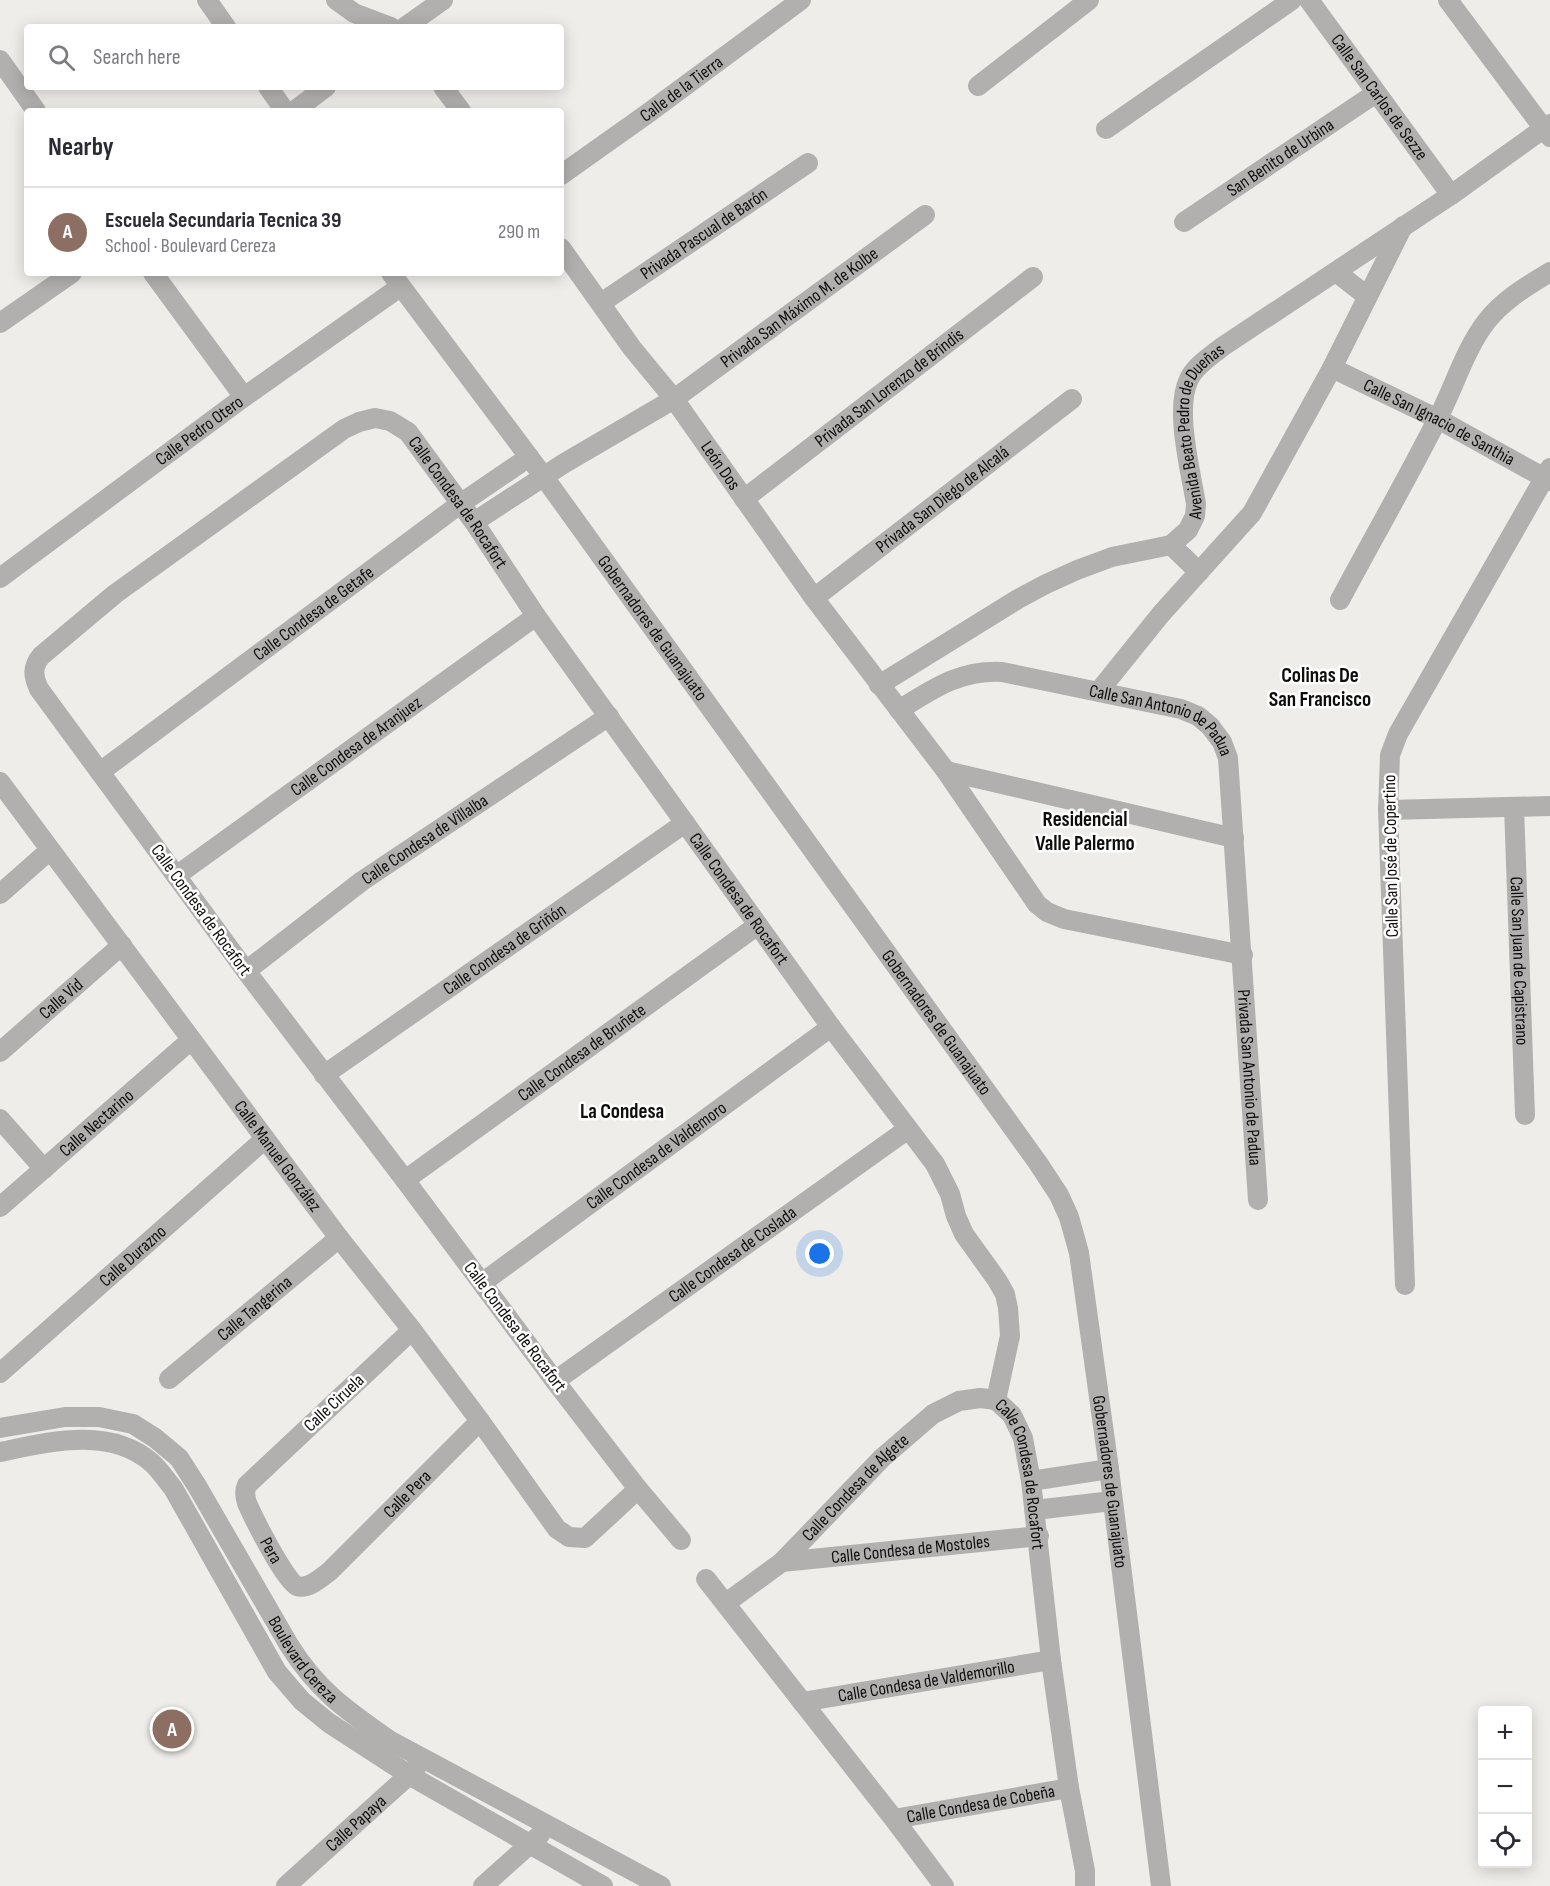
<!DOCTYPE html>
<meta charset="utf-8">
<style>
body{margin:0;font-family:"Sofia Sans Condensed",sans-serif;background:#f2f2f3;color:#2b2b33}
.controls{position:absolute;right:18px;bottom:18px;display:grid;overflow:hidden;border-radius:6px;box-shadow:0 3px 15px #0003}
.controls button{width:54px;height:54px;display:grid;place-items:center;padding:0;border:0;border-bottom:2px solid #e1e1e2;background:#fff;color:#2b2b33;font:30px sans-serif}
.you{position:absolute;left:820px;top:1254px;width:21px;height:21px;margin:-15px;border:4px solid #fff;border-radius:50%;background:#1a73e8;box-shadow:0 0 0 9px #1a73e833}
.badge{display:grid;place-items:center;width:39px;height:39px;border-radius:50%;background:#0b8043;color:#fff;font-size:20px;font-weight:700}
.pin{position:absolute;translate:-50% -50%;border:3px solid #fff;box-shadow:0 2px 6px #0006}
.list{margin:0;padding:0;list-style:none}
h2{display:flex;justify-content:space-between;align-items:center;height:78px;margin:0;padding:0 24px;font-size:26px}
h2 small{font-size:20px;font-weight:400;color:#7c7c81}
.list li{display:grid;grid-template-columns:39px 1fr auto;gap:18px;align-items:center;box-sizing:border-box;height:90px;padding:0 24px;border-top:2px solid #e1e1e2}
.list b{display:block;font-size:22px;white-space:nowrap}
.list p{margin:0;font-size:20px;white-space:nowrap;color:#7c7c81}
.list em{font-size:20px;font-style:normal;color:#7c7c81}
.icon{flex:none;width:33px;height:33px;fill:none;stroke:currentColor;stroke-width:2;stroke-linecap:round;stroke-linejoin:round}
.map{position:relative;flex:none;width:1550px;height:1886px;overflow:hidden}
.search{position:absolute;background:#fff;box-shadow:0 3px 15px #0003;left:24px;top:24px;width:540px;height:66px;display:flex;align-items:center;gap:15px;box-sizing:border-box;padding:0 21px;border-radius:6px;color:#7c7c81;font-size:22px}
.panel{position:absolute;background:#fff;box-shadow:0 3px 15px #0003;left:24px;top:108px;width:540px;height:168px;border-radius:6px}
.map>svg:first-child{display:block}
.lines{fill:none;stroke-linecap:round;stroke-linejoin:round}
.street{stroke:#b2b0af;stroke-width:20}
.labels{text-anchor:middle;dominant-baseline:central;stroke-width:5;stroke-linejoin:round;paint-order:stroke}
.street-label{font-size:18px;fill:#0e0e0c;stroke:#fff}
.quarter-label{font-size:21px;font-weight:bold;fill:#0e0e0c;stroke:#fff}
</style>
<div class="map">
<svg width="1550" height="1886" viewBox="0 0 1550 1886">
<rect width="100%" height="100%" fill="#eeede9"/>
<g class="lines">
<g class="street">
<path d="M207,0L226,27"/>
<path d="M336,0L354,13L391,27"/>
<path id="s1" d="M1309,0L1451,195"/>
<path d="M1448,0L1550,137"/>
<path d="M405,27L443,0"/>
<path d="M0,60L36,111"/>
<path d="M978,86L1089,0"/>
<path d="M268,87L285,111"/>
<path d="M443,87L461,111"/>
<path d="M294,111L326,87"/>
<path d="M1106,129L1292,0"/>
<path id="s2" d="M561,175L647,114L801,0"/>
<path id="s3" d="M1184,222L1376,93"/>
<path id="s4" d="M561,248L632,348L674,399L814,598L946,771L1037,904L1047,912L1064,919L1243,955"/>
<path d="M1336,272L1367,296"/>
<path d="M153,273L244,397"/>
<path id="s5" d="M391,273L544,477L1038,1163L1059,1195L1069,1217L1079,1253L1109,1469L1161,1886"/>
<path id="s6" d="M601,303L808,163"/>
<path d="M0,323L72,273"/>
<path id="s7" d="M1332,368L1438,419L1550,481"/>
<path id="s8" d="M744,499L1033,277"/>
<path id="s9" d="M474,522L563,464L674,399L925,215"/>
<path d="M1171,545L1199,572"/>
<path id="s10" d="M0,578L244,397L400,287"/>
<path id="s11" d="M814,598L1072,399"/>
<path d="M1340,600C1372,540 1406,481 1437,420C1454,388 1464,351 1486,322C1503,300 1527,286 1550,272"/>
<path id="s12" d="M879,685L1018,599L1046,584L1077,570L1112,557L1171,545L1188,530L1195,516L1196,504C1191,472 1174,409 1189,379C1195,366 1211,356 1222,347L1451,195L1550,124"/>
<path d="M1099,691L1161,614L1252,513L1332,368L1403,226"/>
<path id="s13" d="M899,710C933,689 959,670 1002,672L1181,709L1198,716L1210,726L1222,742L1228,758L1258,1200"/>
<path d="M946,771L1234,838"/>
<path id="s14" d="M100,772L460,504L529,457"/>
<path id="s15" d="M0,782L339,1238L412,1330L480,1421L557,1529L569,1537L585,1538L638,1489"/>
<path id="s16" d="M1514,807L1525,1115"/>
<path d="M1388,810L1550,806"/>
<path id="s17" d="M176,876L536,616"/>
<path d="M0,894L50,850"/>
<path id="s18" d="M246,971L362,881L609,716"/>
<path id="s19" d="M0,1052L122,945"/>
<path id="s20" d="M324,1075L685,823"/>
<path d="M0,1119L44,1169"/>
<path id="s21" d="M405,1180L758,925"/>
<path id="s22" d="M0,1207L191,1040"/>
<path id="s23" d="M482,1283L831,1027"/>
<path d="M1405,1285L1388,810L1390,755L1398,734L1550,468"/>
<path id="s24" d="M412,1330L247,1485C244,1491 245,1497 247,1503C253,1517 285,1581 297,1586C308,1590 322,1577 330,1571L480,1421"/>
<path id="s25" d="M0,1373L265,1139"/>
<path id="s26" d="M169,1379L339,1238"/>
<path id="s27" d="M555,1381L908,1129"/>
<path id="s28" d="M0,1428L65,1417H99L133,1424L155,1438L179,1458L197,1486L289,1645C317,1690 346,1710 389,1740L661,1886"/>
<path d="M0,1452C49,1442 110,1426 152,1463C160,1470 166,1480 173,1488L277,1672L302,1701L329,1723L409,1775L603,1886"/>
<path d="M1031,1481L1109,1469"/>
<path d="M1035,1510L1112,1501"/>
<path id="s29" d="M681,1540L638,1489L555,1381L405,1180L246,971L39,689C33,676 32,667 41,656L115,594L344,429L359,422L375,418L390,421L408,432L474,522L536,616L685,823L831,1027L935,1164L950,1194L956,1216L964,1234L997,1280L1005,1294L1008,1308L1010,1336L996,1400L1012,1415L1023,1438L1031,1481L1051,1660L1069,1788L1085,1871V1886"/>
<path id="s30" d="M782,1562L1039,1536"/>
<path d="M706,1579L894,1819L944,1886"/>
<path id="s31" d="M726,1603L782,1562L882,1458L933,1414L959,1401L980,1398L996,1400"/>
<path id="s32" d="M802,1702L1051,1660"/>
<path id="s33" d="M894,1819L1069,1788"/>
<path id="s34" d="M286,1886L409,1775L417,1766"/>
<path d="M483,1886L540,1835"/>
</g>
</g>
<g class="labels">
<g class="street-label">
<text stroke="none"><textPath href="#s2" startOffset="148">Calle de la Tierra</textPath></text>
<text stroke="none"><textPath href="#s1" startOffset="120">Calle San Carlos de Sezze</textPath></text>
<text stroke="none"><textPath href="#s3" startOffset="116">San Benito de Urbina</textPath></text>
<text stroke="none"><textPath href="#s6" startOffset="124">Privada Pascual de Barón</textPath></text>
<text stroke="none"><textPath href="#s9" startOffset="390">Privada San Máximo M. de Kolbe</textPath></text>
<text stroke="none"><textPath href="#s8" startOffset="183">Privada San Lorenzo de Brindis</textPath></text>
<text stroke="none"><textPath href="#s7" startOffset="120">Calle San Ignacio de Santhia</textPath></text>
<text stroke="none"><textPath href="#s10" startOffset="248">Calle Pedro Otero</textPath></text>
<text stroke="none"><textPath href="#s12" startOffset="456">Avenida Beato Pedro de Dueñas</textPath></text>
<text stroke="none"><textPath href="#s4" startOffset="270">León Dos</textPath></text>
<text stroke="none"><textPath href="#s11" startOffset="162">Privada San Diego de Alcalá</textPath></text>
<text stroke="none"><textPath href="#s29" startOffset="1636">Calle Condesa de Rocafort</textPath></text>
<text stroke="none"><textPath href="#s14" startOffset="266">Calle Condesa de Getafe</textPath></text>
<text stroke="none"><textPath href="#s5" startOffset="441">Gobernadores de Guanajuato</textPath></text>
<text stroke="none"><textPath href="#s13" startOffset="282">Calle San Antonio de Padua</textPath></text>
<text stroke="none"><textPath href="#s17" startOffset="222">Calle Condesa de Aranjuez</textPath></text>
<text stroke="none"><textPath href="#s18" startOffset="222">Calle Condesa de Villalba</textPath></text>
<text transform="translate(1391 856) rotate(-91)">Calle San José de Copertino</text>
<text stroke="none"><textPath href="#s29" startOffset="2122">Calle Condesa de Rocafort</textPath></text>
<text transform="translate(201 910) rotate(54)">Calle Condesa de Rocafort</text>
<text stroke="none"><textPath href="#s20" startOffset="220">Calle Condesa de Griñón</textPath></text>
<text stroke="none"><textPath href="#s16" startOffset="154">Calle San Juan de Capistrano</textPath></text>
<text stroke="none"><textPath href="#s19" startOffset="81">Calle Vid</textPath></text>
<text stroke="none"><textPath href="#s5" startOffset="927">Gobernadores de Guanajuato</textPath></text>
<text stroke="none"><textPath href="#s21" startOffset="218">Calle Condesa de Bruñete</textPath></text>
<text stroke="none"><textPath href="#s13" startOffset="686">Privada San Antonio de Padua</textPath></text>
<text stroke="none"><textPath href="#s22" startOffset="128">Calle Nectarino</textPath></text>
<text stroke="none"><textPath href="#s23" startOffset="216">Calle Condesa de Valdemoro</textPath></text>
<text stroke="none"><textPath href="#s15" startOffset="466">Calle Manuel González</textPath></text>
<text stroke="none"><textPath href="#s27" startOffset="218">Calle Condesa de Coslada</textPath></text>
<text stroke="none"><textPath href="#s25" startOffset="177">Calle Durazno</textPath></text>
<text stroke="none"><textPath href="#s26" startOffset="111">Calle Tangerina</textPath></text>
<text transform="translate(515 1327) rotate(53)">Calle Condesa de Rocafort</text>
<text transform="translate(334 1403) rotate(-43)">Calle Ciruela</text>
<text stroke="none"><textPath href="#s29" startOffset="2790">Calle Condesa de Rocafort</textPath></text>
<text stroke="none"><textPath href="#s5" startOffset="1431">Gobernadores de Guanajuato</textPath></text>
<text stroke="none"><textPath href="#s31" startOffset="174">Calle Condesa de Algete</textPath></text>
<text stroke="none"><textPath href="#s24" startOffset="489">Calle Pera</textPath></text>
<text stroke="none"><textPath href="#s30" startOffset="129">Calle Condesa de Mostoles</textPath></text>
<text stroke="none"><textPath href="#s24" startOffset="298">Pera</textPath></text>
<text stroke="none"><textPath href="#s28" startOffset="429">Boulevard Cereza</textPath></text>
<text stroke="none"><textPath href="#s32" startOffset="126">Calle Condesa de Valdemorillo</textPath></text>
<text stroke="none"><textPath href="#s33" startOffset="88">Calle Condesa de Cobeña</textPath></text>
<text stroke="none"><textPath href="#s34" startOffset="94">Calle Papaya</textPath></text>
</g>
<g class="quarter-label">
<text x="1320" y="675">Colinas De<tspan x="1320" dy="24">San Francisco</tspan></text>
<text x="1085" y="819">Residencial<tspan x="1085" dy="24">Valle Palermo</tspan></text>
<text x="622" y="1111">La Condesa</text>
</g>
</g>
</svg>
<div class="controls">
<button>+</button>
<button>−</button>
<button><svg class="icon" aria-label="locate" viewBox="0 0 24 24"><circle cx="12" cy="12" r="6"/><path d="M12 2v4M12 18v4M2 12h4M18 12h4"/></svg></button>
</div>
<div class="you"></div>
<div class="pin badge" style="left:172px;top:1729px;background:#8d6e63">A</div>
<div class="search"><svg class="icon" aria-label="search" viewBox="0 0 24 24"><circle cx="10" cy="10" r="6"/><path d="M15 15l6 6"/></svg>Search here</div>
<section class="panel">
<h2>Nearby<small></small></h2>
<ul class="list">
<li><span class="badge" style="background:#8d6e63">A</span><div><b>Escuela Secundaria Tecnica 39</b><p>School · Boulevard Cereza</p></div><em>290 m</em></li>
</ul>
</section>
</div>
